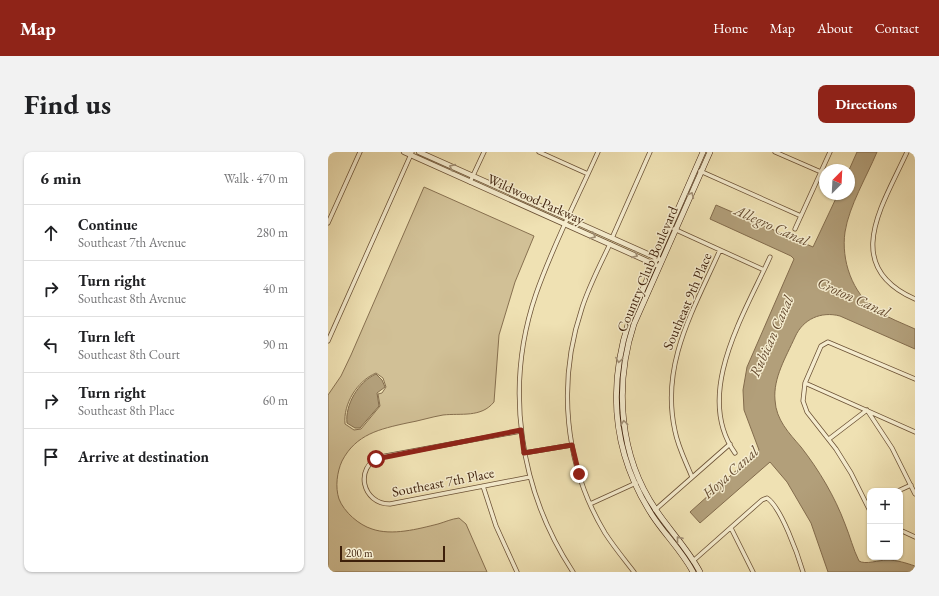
<!DOCTYPE html>
<meta charset="utf-8">
<style>
body{margin:0;font-family:"EB Garamond",serif;background:#f2f2f2;color:#202124}
.controls{position:absolute;right:12px;bottom:12px;display:grid;overflow:hidden;border-radius:8px;box-shadow:0 1px 3px #0004}
.controls button{width:36px;height:36px;display:grid;place-items:center;padding:0;border:0;border-bottom:1px solid #e0e0e0;background:#fff;color:#202124;font:20px sans-serif}
.compass{position:absolute;left:491px;top:12px;width:36px;height:36px;border-radius:50%;background:#fff;box-shadow:0 1px 3px #0004;rotate:24deg}
.scale{position:absolute;left:12px;bottom:10px;width:105px;box-sizing:border-box;padding-left:4px;border:2px solid #3d1f0a;border-top:0;font-size:11px;line-height:14px;white-space:nowrap;color:#3d1f0a;-webkit-text-stroke:3px #f5ecce;paint-order:stroke}
.stop{position:absolute;width:12px;height:12px;margin:-9px;border:3px solid #8f2418;border-radius:50%;background:#fff}
.stop.end{background:#8f2418;border-color:#fff;box-shadow:0 1px 4px #0008}
.list{margin:0;padding:0;list-style:none}
h2{display:flex;justify-content:space-between;align-items:center;height:52px;margin:0;padding:0 16px;font-size:17px}
h2 small{font-size:13px;font-weight:400;color:#757577}
.list li{display:grid;grid-template-columns:26px 1fr auto;gap:12px;align-items:center;box-sizing:border-box;height:56px;padding:0 16px;border-top:1px solid #e0e0e0}
.list b{display:block;font-size:15px;white-space:nowrap}
.list p{margin:0;font-size:13px;white-space:nowrap;color:#757577}
.list em{font-size:13px;font-style:normal;color:#757577}
.icon{flex:none;width:22px;height:22px;fill:none;stroke:currentColor;stroke-width:2;stroke-linecap:round;stroke-linejoin:round}
.map{position:relative;flex:none;width:587px;height:420px;overflow:hidden;border-radius:8px}
header{display:flex;align-items:center;gap:24px;box-sizing:border-box;height:56px;padding:0 20px;background:#8f2418;color:#fff}
header strong{font-size:19px}
nav{display:flex;gap:22px;margin-inline-start:auto;font-size:14px}
.intro{display:flex;align-items:center;justify-content:space-between;box-sizing:border-box;height:96px;padding:0 24px}
h1{margin:0;font-size:28px}
.button{padding:10px 18px;border-radius:8px;background:#8f2418;color:#fff;font-size:14px;font-weight:700}
main{display:flex;gap:24px;padding:0 24px}
aside{flex:1;background:#fff;border-radius:8px;box-shadow:0 1px 3px #0004}
.map>svg:first-child{display:block}
.green{fill:#d1c096;stroke:#877050;fill-rule:evenodd}
.water{fill:#b29f7a;stroke:#836c4d}
.lines{fill:none;stroke-linecap:round;stroke-linejoin:round}
.minor-casing{stroke:#6a5034;stroke-width:5}
.tertiary-casing{stroke:#6a5034;stroke-width:6}
.secondary-casing{stroke:#3d1f0a;stroke-width:6}
.minor{stroke:#f5ecce;stroke-width:3.5}
.tertiary{stroke:#f5ecce;stroke-width:4.5}
.secondary{stroke:#f5ecce;stroke-width:5}
.oneway{stroke:#a29076}
.route{stroke:#8f2418;stroke-width:5}
.labels{text-anchor:middle;dominant-baseline:central;stroke-width:3;stroke-linejoin:round;paint-order:stroke}
.street-label{font-size:14px;fill:#3d1f0a;stroke:#f5ecce}
.water-label{font-size:15px;font-style:italic;fill:#664c31;stroke:#f5ecce}
</style>
<header>
<strong>Map</strong>
<nav><a>Home</a><a>Map</a><a>About</a><a>Contact</a></nav>
</header>
<div class="intro"><h1>Find us</h1><a class="button">Directions</a></div>
<main>
<aside>
<h2>6 min<small>Walk · 470 m</small></h2>
<ul class="list">
<li><svg class="icon" aria-label="ahead" viewBox="0 0 24 24"><path d="M12 20V5M6 11l6-6 6 6"/></svg><div><b>Continue</b><p>Southeast 7th Avenue</p></div><em>280 m</em></li>
<li><svg class="icon" aria-label="right" viewBox="0 0 24 24"><path d="M7 20v-9h11M14 6l5 5-5 5"/></svg><div><b>Turn right</b><p>Southeast 8th Avenue</p></div><em>40 m</em></li>
<li><svg class="icon" aria-label="left" viewBox="0 0 24 24"><path d="M17 20v-9H6M10 6l-5 5 5 5"/></svg><div><b>Turn left</b><p>Southeast 8th Court</p></div><em>90 m</em></li>
<li><svg class="icon" aria-label="right" viewBox="0 0 24 24"><path d="M7 20v-9h11M14 6l5 5-5 5"/></svg><div><b>Turn right</b><p>Southeast 8th Place</p></div><em>60 m</em></li>
<li><svg class="icon" aria-label="arrive" viewBox="0 0 24 24"><path d="M6 21V4h12l-3 4 3 4H6"/></svg><div><b>Arrive at destination</b></div></li>
</ul>
</aside>
<div class="map">
<svg width="587" height="420" viewBox="0 0 587 420">
<rect width="100%" height="100%" fill="#efe1b3"/>
<filter id="stains"><feTurbulence type="fractalNoise" baseFrequency=".005" numOctaves="4"/><feColorMatrix values="0 0 0 0 .2 0 0 0 0 .09 0 0 0 0 .02 0 0 0 .5 -.17"/></filter>
<radialGradient id="worn" r=".72"><stop offset=".6" stop-color="#630" stop-opacity="0"/><stop offset="1" stop-color="#630" stop-opacity=".3"/></radialGradient>
<path class="green" d="M96,35L206,84L187,130L171,183L166,250C153,266 133,261 115,263C103,265 91,269 79,271C52,277 28,282 14,309C9,320 7,335 11,347C16,360 31,373 44,377C64,384 90,377 110,372C117,370 123,367 131,366L138,372L159,420H0V243L13,224L23,203ZM48,221L55,226L58,235L54,241L50,242L52,254L33,277L26,278L17,272C15,252 29,229 48,221Z"/>
<path class="water" d="M529,0H549C539,24 521,54 517,80C513,108 524,141 548,158C560,166 574,171 587,177V197L512,164C493,159 475,167 467,185C458,205 445,226 447,248C448,268 461,281 473,295C491,318 507,345 517,372C522,384 525,397 531,409C537,413 551,408 559,408C569,408 578,411 587,414V420H500L483,371L459,330L442,310L372,371L362,360L431,298L416,258L415,238L419,215L466,107L463,104L382,67L388,53L485,95L510,42H521V18Z
M48,222L54,228L57,235L49,241L51,254L32,276H27L19,271C17,253 30,230 48,222Z"/>
<g class="lines">
<defs>
<path id="minor" d="M211,0L260,22
M447,0L493,20
M579,0C555,53 512,114 587,147
M372,19L473,64
M142,30L156,0
M0,71L32,0
M346,77L436,118
M467,77L502,0
M284,86L322,0
M282,92C272,113 261,134 254,156C229,230 236,313 277,381C286,395 296,407 306,420
M0,189L84,0
M477,231L587,280
M193,279L52,305C26,315 34,352 62,352L202,325
M501,287L539,258L564,296L587,342
M196,301L244,293
M407,301C365,242 417,161 442,105
M364,325C358,310 350,295 347,279C332,212 366,157 392,98
M155,334L168,374L189,420
M570,339L583,333
M262,352L308,331
M327,358L402,292
M542,359L523,321L508,297L479,260L475,249L477,231L493,194L500,190L587,227
M403,376L425,420
M572,378L587,385
M365,409L434,348L439,346C453,355 470,403 475,420
M245,420C191,338 176,235 208,142C225,93 249,47 270,0"/>
<path id="tertiary" d="M76,0L328,113
M91,0L331,107"/>
<path id="secondary" d="M365,420C354,399 337,383 324,363C285,302 279,237 301,169L375,0
M372,420C360,397 342,379 328,358C291,304 286,233 306,172L382,0"/>
</defs>
<use href="#minor" class="minor-casing"/>
<use href="#tertiary" class="tertiary-casing"/>
<use href="#secondary" class="secondary-casing"/>
<use href="#minor" class="minor"/>
<use href="#tertiary" class="tertiary"/>
<use href="#secondary" class="secondary"/>
</g>
<defs><path id="oneway-chevron" d="M-2-3.5L2.5 0L-2 3.5" fill="none" stroke-width="1.6" stroke-linecap="round" stroke-linejoin="round"/></defs>
<g class="oneway">
<use href="#oneway-chevron" transform="translate(124 15) rotate(-156)"/>
<use href="#oneway-chevron" transform="translate(363 43) rotate(-66)"/>
<use href="#oneway-chevron" transform="translate(265 84) rotate(24)"/>
<use href="#oneway-chevron" transform="translate(307 103) rotate(24)"/>
<use href="#oneway-chevron" transform="translate(291 208) rotate(99)"/>
<use href="#oneway-chevron" transform="translate(296 271) rotate(-98)"/>
<use href="#oneway-chevron" transform="translate(351 387) rotate(-129)"/>
</g>
<g class="lines">
<path class="route" d="M48,307L193,278L196,301L244,293L251,322"/>
</g>
<g class="labels">
<g class="street-label">
<text transform="translate(208 47) rotate(24)">Wildwood Parkway</text>
<text transform="translate(319 117) rotate(-67)">Country Club Boulevard</text>
<text transform="translate(359 149) rotate(-67)">Southeast 9th Place</text>
<text transform="translate(115 330) rotate(-11)">Southeast 7th Place</text>
</g>
<g class="water-label">
<text transform="translate(444 73) rotate(24)">Allegro Canal</text>
<text transform="translate(526 145) rotate(24)">Croton Canal</text>
<text transform="translate(443 184) rotate(-66)">Rubican Canal</text>
<text transform="translate(402 320) rotate(-42)">Hoya Canal</text>
</g>
</g>
<rect width="100%" height="100%" filter="url(#stains)"/>
<rect width="100%" height="100%" fill="url(#worn)"/>
</svg>
<div class="controls">
<button>+</button>
<button>−</button>
</div>
<svg class="compass" viewBox="-18 -18 36 36"><path d="M0-13l5 13h-10z" fill="#e53935"/><path d="M0 13l5-13h-10z" fill="#757577"/></svg>
<div class="scale">200 m</div>
<div class="stop" style="left:48px;top:307px"></div>
<div class="stop end" style="left:251px;top:322px"></div>
</div>
</main>
